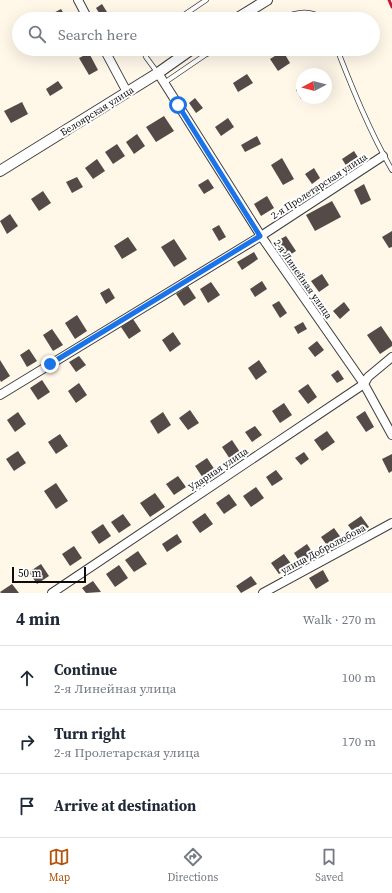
<!DOCTYPE html>
<meta charset="utf-8">
<style>
body{margin:0;font-family:"Source Serif 4",serif;background:#f6f6f7;color:#1f2937}
.compass{position:absolute;left:296px;top:68px;width:36px;height:36px;border-radius:50%;background:#fff;box-shadow:0 4px 16px #0002;rotate:263deg}
.scale{position:absolute;left:12px;bottom:10px;width:74px;box-sizing:border-box;padding-left:4px;border:2px solid #0b0b0b;border-top:0;font-size:11px;line-height:14px;white-space:nowrap;color:#0b0b0b;-webkit-text-stroke:3px #fff;paint-order:stroke}
.stop{position:absolute;width:12px;height:12px;margin:-9px;border:3px solid #1a73e8;border-radius:50%;background:#fff}
.stop.end{background:#1a73e8;border-color:#fff;box-shadow:0 1px 4px #0008}
.list{margin:0;padding:0;list-style:none}
h2{display:flex;justify-content:space-between;align-items:center;height:52px;margin:0;padding:0 16px;font-size:17px}
h2 small{font-size:13px;font-weight:400;color:#747a83}
.list li{display:grid;grid-template-columns:26px 1fr auto;gap:12px;align-items:center;box-sizing:border-box;height:64px;padding:0 16px;border-top:1px solid #e0e1e3}
.list b{display:block;font-size:15px;white-space:nowrap}
.list p{margin:0;font-size:13px;white-space:nowrap;color:#747a83}
.list em{font-size:13px;font-style:normal;color:#747a83}
.icon{flex:none;width:22px;height:22px;fill:none;stroke:currentColor;stroke-width:2;stroke-linecap:round;stroke-linejoin:round}
.map{position:relative;flex:none;width:392px;height:593px;overflow:hidden}
.search{position:absolute;background:#fff;box-shadow:0 4px 16px #0002;left:12px;right:12px;top:12px;height:44px;display:flex;align-items:center;gap:10px;box-sizing:border-box;padding:0 14px;border-radius:22px;color:#747a83;font-size:15px}
.sheet{height:244px;background:#fff}
nav{display:flex;justify-content:space-around;align-items:center;box-sizing:border-box;height:56px;border-top:1px solid #e0e1e3;background:#fff;font-size:11px;color:#747a83}
nav a{display:grid;justify-items:center;gap:2px}
nav .on{color:#b45309}
.map>svg:first-child{display:block}
.building{fill:#544a47}
.lines{fill:none;stroke-linecap:round;stroke-linejoin:round}
.service-casing{stroke:#3e3e3e;stroke-width:5.5}
.minor-casing{stroke:#3e3e3e;stroke-width:10}
.tertiary-casing{stroke:#3e3e3e;stroke-width:12}
.service{stroke:#fff;stroke-width:4}
.minor{stroke:#fff;stroke-width:8}
.tertiary{stroke:#fff;stroke-width:10}
.rail{stroke:#c01d3d;stroke-width:3}
.route{stroke:#1a73e8;stroke-width:5}
.labels{text-anchor:middle;dominant-baseline:central;stroke-width:4;stroke-linejoin:round;paint-order:stroke}
.street-label{font-size:10px;fill:#0b0b0b;stroke:#fff}
</style>
<div class="map">
<svg width="392" height="593" viewBox="0 0 392 593">
<rect width="100%" height="100%" fill="#fff7e8"/>
<path class="building" d="M102,4L107,12L101,16L96,8Z
M61,9L67,19H50L48,16Z
M283,51L290,63L278,71L270,59Z
M89,53L98,70L89,75L79,58Z
M247,74L253,83L238,92L233,83Z
M58,81L63,88L50,96L46,89Z
M302,86V98L301,99L296,90Z
M195,98L203,108L196,113L189,103Z
M22,102L28,114L11,123L4,111Z
M164,116L174,131L156,142L146,127Z
M228,118L234,127L221,136L215,127Z
M137,134L145,146L134,154L126,142Z
M257,136L261,144L245,152L241,145Z
M117,144L125,156L113,164L105,152Z
M354,151L359,159L347,167L342,159Z
M282,158L294,179L283,185L271,165Z
M97,159L105,171L93,179L85,168Z
M314,168L320,178L312,184L305,174Z
M77,177L83,187L72,193L66,182Z
M208,179L214,188L204,194L198,185Z
M364,184L371,200L361,205L354,190Z
M43,191L51,203L39,211L31,199Z
M267,196L274,208L261,216L254,204Z
M332,201L341,217L315,231L306,215Z
M10,214L18,226L7,234L0,221Z
M219,225L226,237L219,241L212,229Z
M392,231V247L389,248L382,237Z
M286,236L296,251L285,258L275,242Z
M128,237L137,250L122,259L114,246Z
M174,239L187,259L174,267L161,247Z
M254,252L258,259L242,270L237,262Z
M322,274L329,285L319,292L311,281Z
M262,281L267,289L255,297L250,289Z
M211,282L220,295L208,303L200,289Z
M188,286L196,298L184,306L176,294Z
M109,288L115,298L106,304L100,293Z
M279,301L287,313L280,318L272,305Z
M344,302L350,310L340,319L333,311Z
M77,315L87,331L75,339L65,323Z
M133,319L141,331L129,339L121,327Z
M303,322L307,329L298,334L294,327Z
M381,326L392,342V346L380,354L367,335Z
M52,329L63,345L53,351L43,335Z
M173,332L181,344L170,352L162,340Z
M317,341L324,350L315,357L308,348Z
M29,349L37,361L27,367L20,355Z
M79,356L86,365L76,372L69,362Z
M0,360L10,376L1,382L0,380Z
M259,360L267,372L256,380L248,368Z
M338,370L344,379L337,383L331,375Z
M42,380L50,392L38,400L30,388Z
M79,383L87,395L76,403L68,391Z
M308,384L317,397L308,404L298,391Z
M284,403L292,415L280,423L272,411Z
M190,410L199,423L188,430L179,418Z
M365,411L374,427L366,432L356,417Z
M18,412L26,424L15,432L7,420Z
M163,412L171,425L158,434L150,421Z
M255,426L262,435L252,442L245,432Z
M327,431L335,442L322,451L314,440Z
M60,434L68,446L56,454L48,442Z
M232,440L240,452L230,459L222,447Z
M18,451L26,463L14,471L6,459Z
M304,452L309,459L301,465L295,458Z
M392,454V471L389,473L382,459Z
M207,458L215,470L203,478L195,466Z
M276,470L283,479L272,486L266,477Z
M178,476L186,487L174,495L166,484Z
M56,483L68,501L56,509L44,491Z
M256,487L264,498L251,507L243,496Z
M155,493L165,507L150,517L140,503Z
M229,494L237,505L224,514L216,503Z
M205,513L213,524L200,533L192,522Z
M123,514L131,525L119,533L111,522Z
M361,516L369,527L356,536L348,525Z
M103,524L111,536L99,544L91,532Z
M334,528L342,539L329,548L321,537Z
M177,534L182,542L167,552L162,544Z
M307,544L314,555L301,564L294,553Z
M74,546L82,558L70,566L62,554Z
M138,551L147,564L134,572L125,560Z
M284,554L292,565L279,574L271,563Z
M41,564L49,576L37,584L29,572Z
M119,565L128,578L115,587L106,574Z
M323,570L329,581L316,589L309,578Z
M251,576L257,584L241,593L236,586Z
M93,581L101,592L86,593L82,588Z
M12,584L19,593H1L0,592Z"/>
<g class="lines">
<defs>
<path id="service" d="M178,19L206,0
M280,19C293,13 310,8 322,19
M143,49L146,57L157,72
M337,49C353,90 370,132 392,170
M164,83L205,55L217,49"/>
<path id="minor" d="M78,0L88,19
M104,49L127,92
M158,73L261,236L364,384L392,435
M0,395L261,236L383,156
M52,593L364,384L368,377L392,357
M263,593L392,523"/>
<path id="tertiary" d="M236,19L267,0
M0,171L158,73L192,49"/>
</defs>
<use href="#service" class="service-casing"/>
<use href="#minor" class="minor-casing"/>
<use href="#tertiary" class="tertiary-casing"/>
<use href="#service" class="service"/>
<use href="#minor" class="minor"/>
<use href="#tertiary" class="tertiary"/>
<path class="rail" d="M389,0L392,7"/>
</g>
<g class="lines">
<path class="route" d="M50,364L260,236L178,105"/>
</g>
<g class="labels">
<g class="street-label">
<text transform="translate(97 111) rotate(-32)">Белоярская улица</text>
<text transform="translate(319 186) rotate(-33)">2-я Пролетарская улица</text>
<text transform="translate(303 279) rotate(55)">2-я Линейная улица</text>
<text transform="translate(218 469) rotate(-34)">Ударная улица</text>
<text transform="translate(323 549) rotate(-28)">улица Добролюбова</text>
</g>
</g>
</svg>
<svg class="compass" viewBox="-18 -18 36 36"><path d="M0-13l5 13h-10z" fill="#e53935"/><path d="M0 13l5-13h-10z" fill="#747a83"/></svg>
<div class="scale">50 m</div>
<div class="stop" style="left:178px;top:105px"></div>
<div class="stop end" style="left:50px;top:364px"></div>
<div class="search"><svg class="icon" aria-label="search" viewBox="0 0 24 24"><circle cx="10" cy="10" r="6"/><path d="M15 15l6 6"/></svg>Search here</div>
</div>
<section class="sheet">
<h2>4 min<small>Walk · 270 m</small></h2>
<ul class="list">
<li><svg class="icon" aria-label="ahead" viewBox="0 0 24 24"><path d="M12 20V5M6 11l6-6 6 6"/></svg><div><b>Continue</b><p>2-я Линейная улица</p></div><em>100 m</em></li>
<li><svg class="icon" aria-label="right" viewBox="0 0 24 24"><path d="M7 20v-9h11M14 6l5 5-5 5"/></svg><div><b>Turn right</b><p>2-я Пролетарская улица</p></div><em>170 m</em></li>
<li><svg class="icon" aria-label="arrive" viewBox="0 0 24 24"><path d="M6 21V4h12l-3 4 3 4H6"/></svg><div><b>Arrive at destination</b></div></li>
</ul>
</section>
<nav>
<a class="on"><svg class="icon" aria-label="map" viewBox="0 0 24 24"><path d="M3 6l6-2 6 2 6-2v14l-6 2-6-2-6 2zM9 4v14M15 6v14"/></svg>Map</a>
<a><svg class="icon" aria-label="directions" viewBox="0 0 24 24"><path d="M12 3l9 9-9 9-9-9zM9 14v-3h6M13 9l2 2-2 2"/></svg>Directions</a>
<a><svg class="icon" aria-label="saved" viewBox="0 0 24 24"><path d="M7 4h10v16l-5-4-5 4z"/></svg>Saved</a>
</nav>
